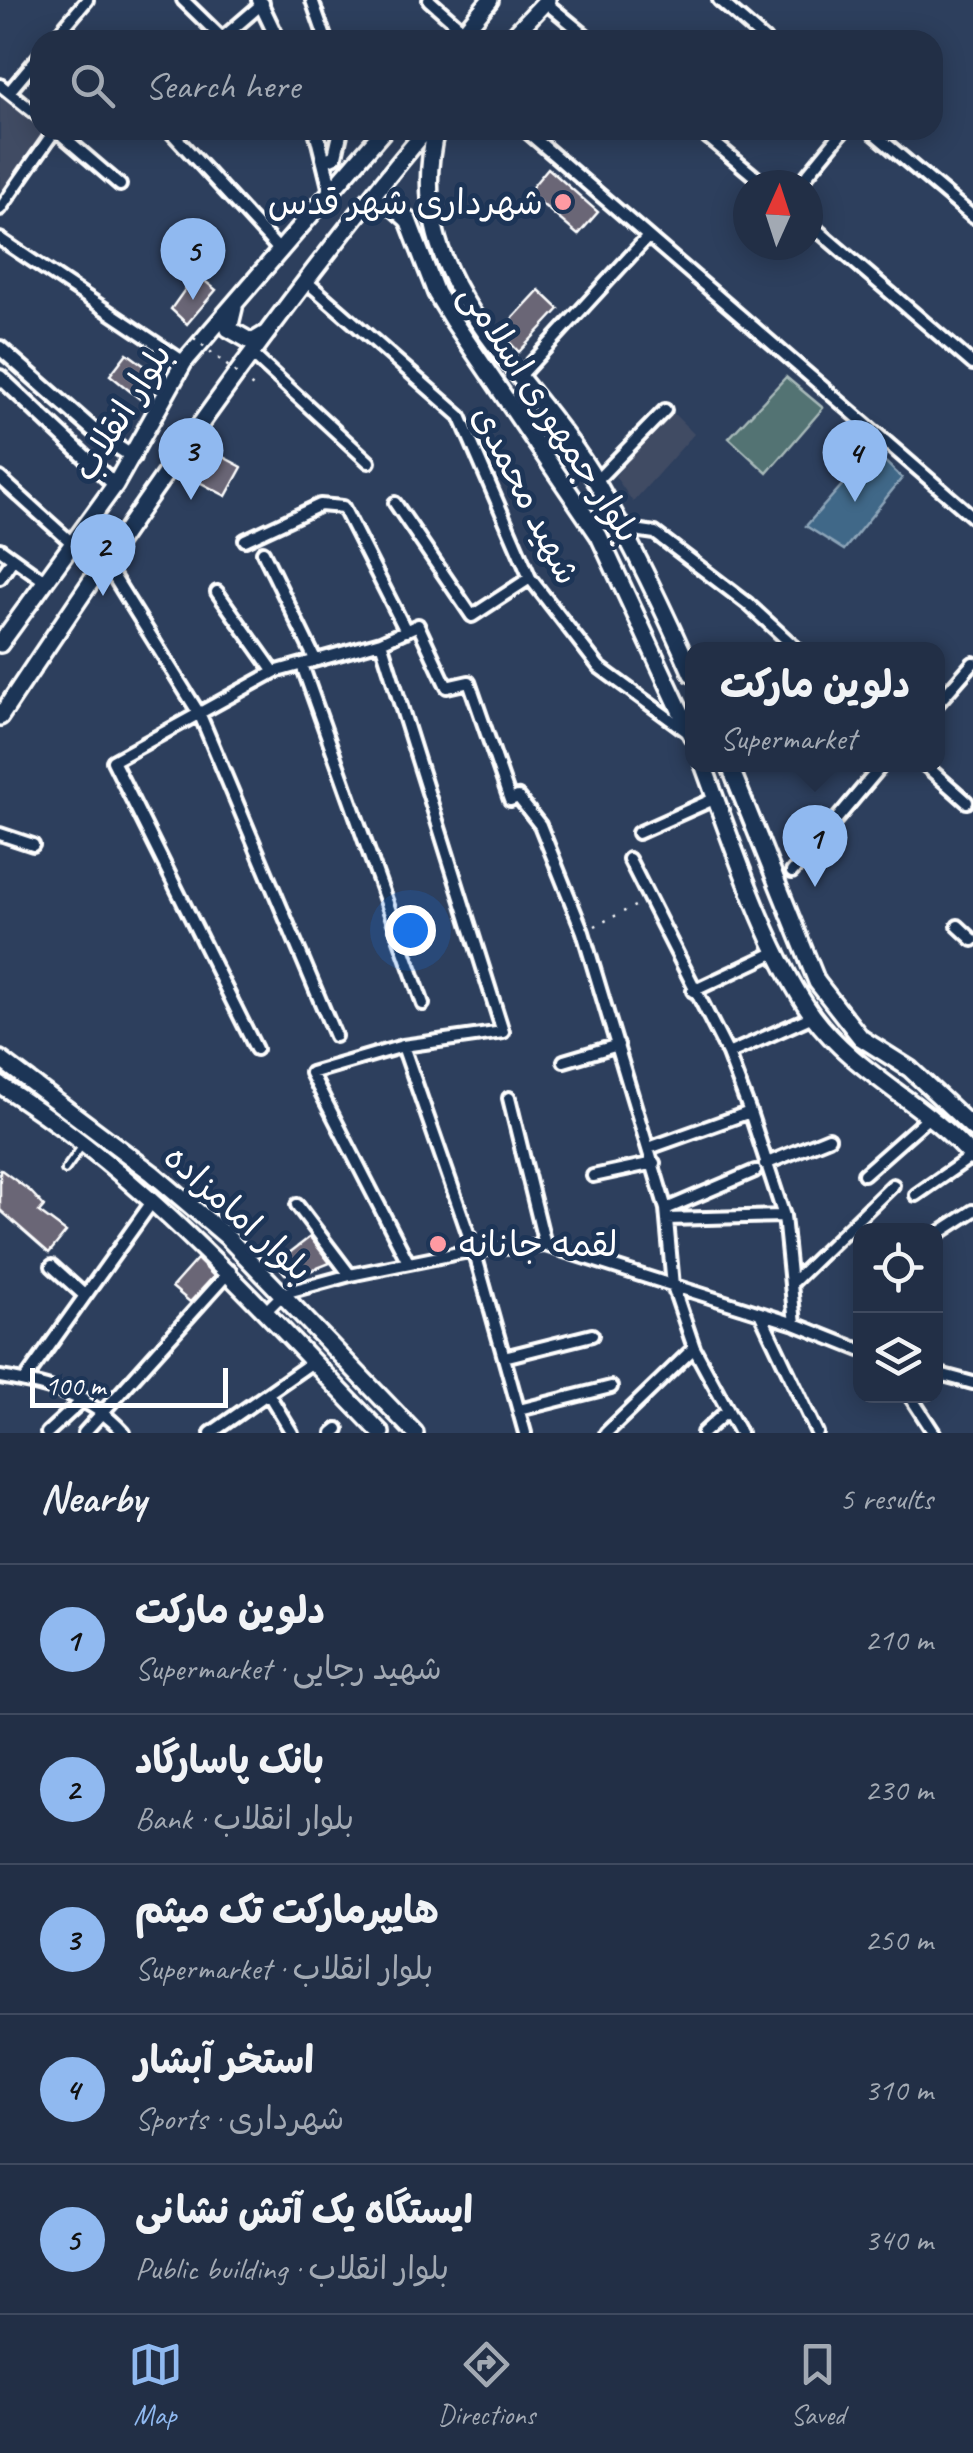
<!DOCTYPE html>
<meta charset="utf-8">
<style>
body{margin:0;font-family:Caveat,"Playpen Sans Arabic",sans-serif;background:#2a374d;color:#f1f3f6}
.controls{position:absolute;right:30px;bottom:30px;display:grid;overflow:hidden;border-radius:20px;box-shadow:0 5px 25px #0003}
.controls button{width:90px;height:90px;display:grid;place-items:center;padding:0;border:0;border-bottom:2px solid #3f4a5f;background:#222f46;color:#f1f3f6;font:50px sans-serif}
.compass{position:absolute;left:733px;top:170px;width:90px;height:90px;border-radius:50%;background:#222f46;box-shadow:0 5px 25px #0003;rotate:3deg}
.scale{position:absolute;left:30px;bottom:25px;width:198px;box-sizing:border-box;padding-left:10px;border:5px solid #fff;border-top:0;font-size:28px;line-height:35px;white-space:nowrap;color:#fff;-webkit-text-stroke:8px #1d3557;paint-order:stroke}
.you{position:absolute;left:410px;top:930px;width:35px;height:35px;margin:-25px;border:8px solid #fff;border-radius:50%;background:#1a73e8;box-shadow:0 0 0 15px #1a73e833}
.badge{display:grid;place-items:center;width:65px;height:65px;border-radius:50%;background:#90b9f0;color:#111;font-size:32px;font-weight:700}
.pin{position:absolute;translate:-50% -82px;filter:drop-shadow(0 2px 5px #0008)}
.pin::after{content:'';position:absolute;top:52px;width:35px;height:30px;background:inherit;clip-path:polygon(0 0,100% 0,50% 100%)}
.popup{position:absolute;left:685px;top:642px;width:260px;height:130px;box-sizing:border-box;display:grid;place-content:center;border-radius:20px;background:#222f46;filter:drop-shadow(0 2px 8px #0005);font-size:32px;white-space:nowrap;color:#a2a9b3}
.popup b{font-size:38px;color:#f1f3f6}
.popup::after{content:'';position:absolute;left:50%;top:100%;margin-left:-20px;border:20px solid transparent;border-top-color:#222f46}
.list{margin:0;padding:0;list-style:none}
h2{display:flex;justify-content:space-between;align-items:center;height:130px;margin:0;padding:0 40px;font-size:42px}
h2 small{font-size:32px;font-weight:400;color:#a2a9b3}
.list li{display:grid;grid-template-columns:65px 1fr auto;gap:30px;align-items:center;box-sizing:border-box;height:150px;padding:0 40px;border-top:2px solid #3f4a5f}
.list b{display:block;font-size:38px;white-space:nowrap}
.list p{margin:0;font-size:32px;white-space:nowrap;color:#a2a9b3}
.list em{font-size:32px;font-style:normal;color:#a2a9b3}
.icon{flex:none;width:55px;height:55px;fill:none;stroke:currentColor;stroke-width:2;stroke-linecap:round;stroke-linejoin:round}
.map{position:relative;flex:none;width:973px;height:1433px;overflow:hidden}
.search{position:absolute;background:#222f46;box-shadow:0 5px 25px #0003;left:30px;right:30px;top:30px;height:110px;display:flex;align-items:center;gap:25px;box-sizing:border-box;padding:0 35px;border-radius:30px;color:#a2a9b3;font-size:38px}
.sheet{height:880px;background:#222f46}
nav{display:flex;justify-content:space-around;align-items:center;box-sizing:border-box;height:140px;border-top:2px solid #3f4a5f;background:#222f46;font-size:28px;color:#a2a9b3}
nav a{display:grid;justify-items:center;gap:5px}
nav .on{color:#90b9f0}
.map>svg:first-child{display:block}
.built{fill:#404b64}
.green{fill:#527373;stroke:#a8b9b9;stroke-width:2.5}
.water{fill:#406788;stroke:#8ca4b8;stroke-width:2.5}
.building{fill:#6b6676;stroke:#fff;stroke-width:2.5}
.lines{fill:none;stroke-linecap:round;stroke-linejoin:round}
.service-casing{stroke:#fff;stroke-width:12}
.minor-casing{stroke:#fff;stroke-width:18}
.tertiary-casing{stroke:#fff;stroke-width:20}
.secondary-casing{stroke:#fff;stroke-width:22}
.path{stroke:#fff;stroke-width:2.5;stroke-dasharray:2.5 8;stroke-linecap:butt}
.service{stroke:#1d3557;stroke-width:5}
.minor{stroke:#1d3557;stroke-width:10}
.tertiary{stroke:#1d3557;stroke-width:12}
.secondary{stroke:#1d3557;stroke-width:15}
.path-bridge{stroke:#fff;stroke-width:2.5;stroke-dasharray:2.5 8;stroke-linecap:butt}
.poi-dot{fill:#ff9aa2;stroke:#1d3557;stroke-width:4}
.labels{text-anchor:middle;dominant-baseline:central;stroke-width:10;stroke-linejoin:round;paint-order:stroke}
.poi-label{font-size:35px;fill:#fff;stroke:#1d3557;text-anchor:end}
.street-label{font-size:35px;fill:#fff;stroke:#1d3557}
</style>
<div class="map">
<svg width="973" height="1433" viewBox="0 0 973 1433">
<rect width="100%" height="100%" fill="#2d3f5d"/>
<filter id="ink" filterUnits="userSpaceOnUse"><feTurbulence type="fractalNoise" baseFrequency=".01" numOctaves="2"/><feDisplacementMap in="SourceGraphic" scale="20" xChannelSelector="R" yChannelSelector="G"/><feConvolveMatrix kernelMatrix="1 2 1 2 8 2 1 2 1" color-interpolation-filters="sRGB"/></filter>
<g filter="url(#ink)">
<path class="built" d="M0,90L40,122V130H44L0,198Z
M671,411L694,434L633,502L615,476Z"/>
<path class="green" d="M786,377L823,408L767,473L729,438Z"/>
<path class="water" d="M873,450L902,478L844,550L806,526Z"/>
<path class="building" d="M548,168L598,212L578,235L528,192Z
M196,274L216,290L187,324L171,309Z
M539,290L559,309L519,352L500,332Z
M127,353L153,372L141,400L110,375Z
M206,448L242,467L226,496L188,476Z
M0,1169L30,1191L44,1206L39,1212L66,1232L49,1253L0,1210Z
M310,1237L330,1263L300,1275L285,1274L276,1263Z
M197,1259L214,1276L190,1302L172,1287Z"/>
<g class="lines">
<defs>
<path id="service" d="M65,1170L82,1146"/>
<path id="minor" d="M183,0L222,38
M312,0L326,40
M429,0L464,31
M719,0L765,40
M545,2L591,40
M53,40L87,0
M220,40L263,3
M0,85L40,117
M9,92L40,55
M56,130L120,185
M169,130L281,252
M525,130L973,517
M699,130L765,185
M870,130L973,217
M799,185L844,130
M0,209L55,130
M808,222L973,364
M0,239L184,362
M307,282L460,416L530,578L599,667L689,733
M254,356L369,462
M520,376L646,239
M0,478L73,544
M596,481L665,410
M395,503L472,616L530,578
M621,528L655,533L748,604L798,650
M245,540L320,505L343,507L406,631
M0,549L46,582
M263,552L315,659
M104,561L200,715L335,1036
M0,578L13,559
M217,592L274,672
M381,642L503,1032L403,1046L311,1073L408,1262
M302,665L423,1004
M938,703L973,663
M924,764L967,802
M638,833L716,798
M0,834L33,845
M629,859L728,1054L750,1112L784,1216L795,1324
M792,872L883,764
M958,926L973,940
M693,991L778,951
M403,1046L474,1250L525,1433
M256,1049L113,761L274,672L381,642L418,625L447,687L469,682L510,800L518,797L540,825L583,932L666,1209L673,1286L694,1348L740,1433
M728,1054L813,1016
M564,1061L618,1045
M509,1098L545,1245
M649,1148L750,1112
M765,1164L829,1138
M864,1174L931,1115
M593,1176L654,1163
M916,1195L972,1156
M297,1205L350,1275
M666,1209L755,1171
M667,1219L784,1216
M936,1235L973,1211
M52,1266L84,1295
M794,1281L893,1185
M268,1309L284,1293L350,1275L474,1250L545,1245L795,1324L860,1350
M761,1315L817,1433
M504,1357L592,1335
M936,1373L973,1383
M0,1377C48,1385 91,1396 124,1433
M25,1380L152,1202
M269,1395L292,1433
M910,1396L934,1433
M519,1410L611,1387
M47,1433L84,1399
M84,1433L230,1271
M211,1433L314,1361
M333,1433L338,1429
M606,1433L694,1348
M703,1433L727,1411"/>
<path id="tertiary" d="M259,0L278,40
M316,130L332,195
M326,160L335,156L341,130
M0,348L99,435L133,457
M0,377L115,485"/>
<path id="secondary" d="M457,40L490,0
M509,40L547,0
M436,130C398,282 529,366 597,483C632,544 664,610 692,674
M365,204L389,203L408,220L436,293L453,321L599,536L692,736
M234,308L229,329L252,342L267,333
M0,644L115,485L184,362L384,130
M0,717C134,515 271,316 426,130
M703,764C731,840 767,952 813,1016C855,1073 927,1104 973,1158
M729,764L817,982L861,1038L910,1069L973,1128
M0,1059L152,1173L226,1236L415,1433
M0,1085C149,1179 260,1308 381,1433"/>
</defs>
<use href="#service" class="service-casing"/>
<use href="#minor" class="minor-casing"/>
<use href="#tertiary" class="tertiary-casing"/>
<use href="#secondary" class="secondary-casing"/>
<path class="path" d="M595,926L637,905"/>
<use href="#service" class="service"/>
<use href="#minor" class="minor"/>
<use href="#tertiary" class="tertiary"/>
<use href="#secondary" class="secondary"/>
<path class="path-bridge" d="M194,338L253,387"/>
</g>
</g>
<g class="poi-dot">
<circle cx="563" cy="202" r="10"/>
<circle cx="438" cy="1244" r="10"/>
</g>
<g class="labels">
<g class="poi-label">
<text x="543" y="202">شهرداری شهر قدس</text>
<text x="458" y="1244" text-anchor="start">لقمه جانانه</text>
</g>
<g class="street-label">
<text transform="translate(122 412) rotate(-58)">بلوار انقلاب</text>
<text transform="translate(550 413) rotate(57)">بلوار جمهوری اسلامی</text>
<text transform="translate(526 495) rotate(63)">شهید محمدی</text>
<text transform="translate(238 1213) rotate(42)">بلوار امامزاده</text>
</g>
</g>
</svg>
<div class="controls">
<button><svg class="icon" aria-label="locate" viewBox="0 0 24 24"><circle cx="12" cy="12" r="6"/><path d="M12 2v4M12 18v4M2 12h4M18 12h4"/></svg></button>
<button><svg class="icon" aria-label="layers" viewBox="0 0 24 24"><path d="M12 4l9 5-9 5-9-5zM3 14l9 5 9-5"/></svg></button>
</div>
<svg class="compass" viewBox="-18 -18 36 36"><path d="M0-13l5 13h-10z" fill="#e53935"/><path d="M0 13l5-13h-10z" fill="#a2a9b3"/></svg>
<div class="scale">100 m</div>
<div class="you"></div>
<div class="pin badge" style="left:815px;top:887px">1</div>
<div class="popup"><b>دلوین مارکت</b>Supermarket</div>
<div class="pin badge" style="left:103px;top:596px">2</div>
<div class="pin badge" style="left:191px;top:500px">3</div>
<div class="pin badge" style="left:855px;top:502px">4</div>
<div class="pin badge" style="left:193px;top:300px">5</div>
<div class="search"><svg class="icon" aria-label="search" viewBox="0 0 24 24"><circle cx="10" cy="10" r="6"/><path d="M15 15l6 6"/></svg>Search here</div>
</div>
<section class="sheet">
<h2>Nearby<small>5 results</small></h2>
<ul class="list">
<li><span class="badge">1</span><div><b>دلوین مارکت</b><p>Supermarket · شهید رجایی</p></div><em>210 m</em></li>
<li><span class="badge">2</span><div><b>بانک پاسارگاد</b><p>Bank · بلوار انقلاب</p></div><em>230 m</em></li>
<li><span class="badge">3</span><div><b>هایپرمارکت تک میثم</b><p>Supermarket · بلوار انقلاب</p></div><em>250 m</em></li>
<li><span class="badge">4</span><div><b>استخر آبشار</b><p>Sports · شهرداری</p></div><em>310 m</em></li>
<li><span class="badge">5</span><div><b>ایستگاه یک آتش نشانی</b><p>Public building · بلوار انقلاب</p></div><em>340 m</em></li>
</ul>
</section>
<nav>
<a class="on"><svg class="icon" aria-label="map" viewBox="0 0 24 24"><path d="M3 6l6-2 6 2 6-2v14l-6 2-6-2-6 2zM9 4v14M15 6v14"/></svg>Map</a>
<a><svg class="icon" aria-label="directions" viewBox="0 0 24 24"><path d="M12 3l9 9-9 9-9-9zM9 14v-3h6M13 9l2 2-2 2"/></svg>Directions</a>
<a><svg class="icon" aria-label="saved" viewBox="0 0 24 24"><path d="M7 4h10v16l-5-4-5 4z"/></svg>Saved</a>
</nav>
